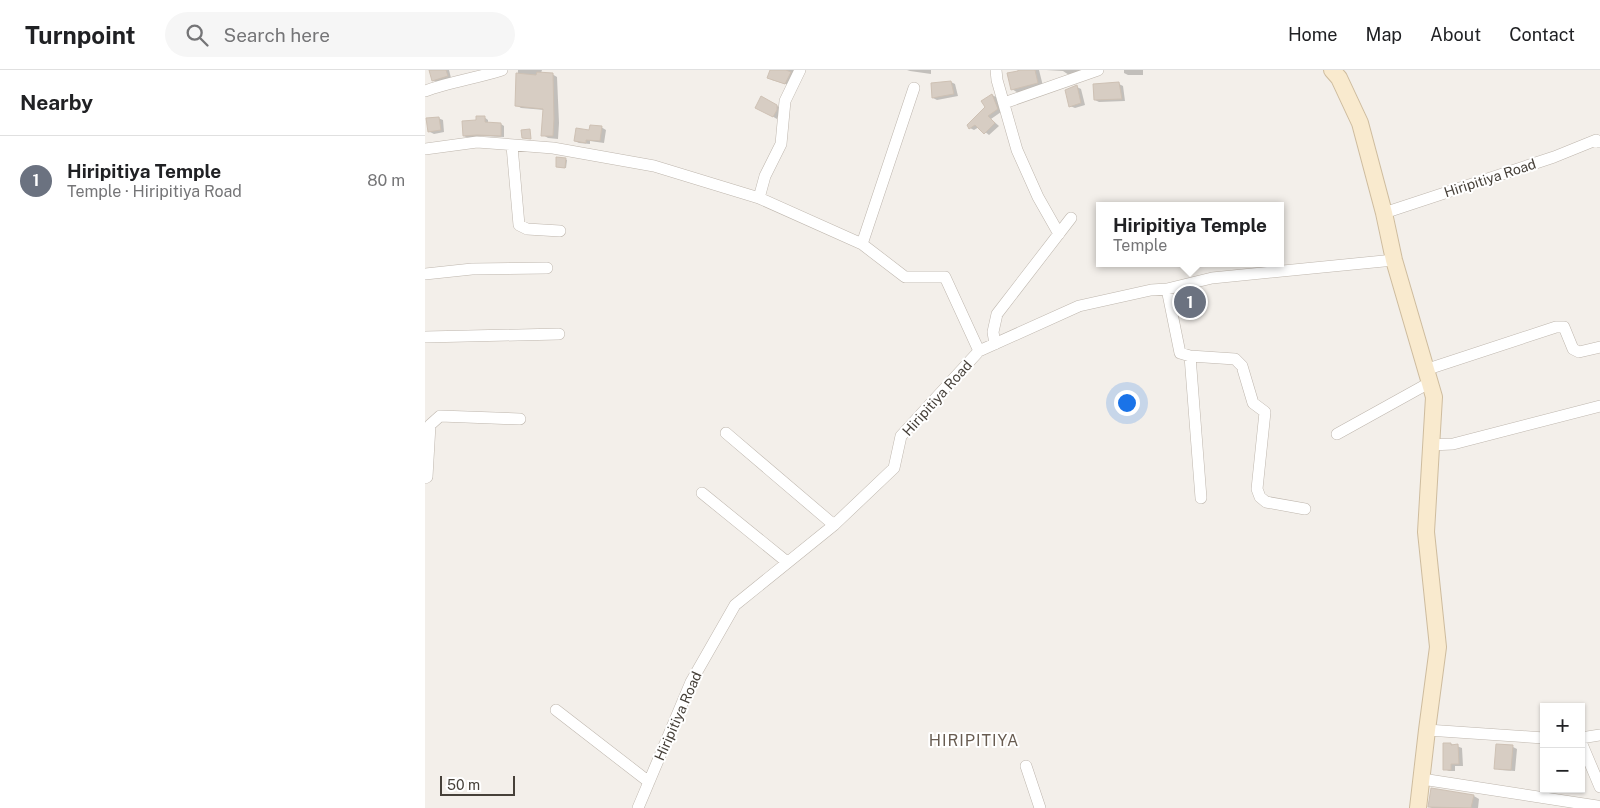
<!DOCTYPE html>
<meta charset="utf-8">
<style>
body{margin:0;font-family:"Public Sans",sans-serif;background:#f6f6f6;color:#202124}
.controls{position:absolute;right:15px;bottom:15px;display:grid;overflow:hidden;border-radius:0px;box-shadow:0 1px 4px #0004}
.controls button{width:45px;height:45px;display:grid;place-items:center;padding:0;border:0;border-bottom:1px solid #e0e0e0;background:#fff;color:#202124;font:25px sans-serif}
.scale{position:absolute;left:15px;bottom:12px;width:75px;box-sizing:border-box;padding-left:5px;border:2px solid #464039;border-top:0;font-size:14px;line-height:18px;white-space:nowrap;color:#464039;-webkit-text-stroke:4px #fff;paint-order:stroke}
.you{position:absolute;left:701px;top:332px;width:18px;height:18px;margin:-12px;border:4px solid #fff;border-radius:50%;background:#1a73e8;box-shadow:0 0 0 8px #1a73e833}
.badge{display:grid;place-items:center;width:32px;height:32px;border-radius:50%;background:#b45309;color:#fff;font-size:16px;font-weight:700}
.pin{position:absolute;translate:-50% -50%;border:2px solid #fff;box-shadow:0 1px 5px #0006}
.popup{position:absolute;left:671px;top:132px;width:188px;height:65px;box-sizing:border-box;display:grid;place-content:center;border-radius:0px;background:#fff;filter:drop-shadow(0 1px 4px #0005);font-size:16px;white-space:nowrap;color:#757577}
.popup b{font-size:19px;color:#202124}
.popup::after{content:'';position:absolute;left:50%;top:100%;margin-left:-10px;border:10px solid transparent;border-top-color:#fff}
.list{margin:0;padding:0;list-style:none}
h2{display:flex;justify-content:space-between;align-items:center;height:65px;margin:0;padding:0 20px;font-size:21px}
h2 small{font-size:16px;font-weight:400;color:#757577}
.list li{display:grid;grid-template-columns:32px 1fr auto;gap:15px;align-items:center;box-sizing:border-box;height:90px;padding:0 20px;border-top:1px solid #e0e0e0}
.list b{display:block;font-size:19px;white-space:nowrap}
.list p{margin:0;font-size:16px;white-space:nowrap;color:#757577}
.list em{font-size:16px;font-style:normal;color:#757577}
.icon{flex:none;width:28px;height:28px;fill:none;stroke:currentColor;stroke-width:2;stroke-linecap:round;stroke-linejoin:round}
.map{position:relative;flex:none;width:1175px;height:738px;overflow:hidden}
header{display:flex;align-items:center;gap:30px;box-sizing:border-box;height:70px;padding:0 25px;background:#fff;border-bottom:1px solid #e0e0e0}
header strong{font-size:24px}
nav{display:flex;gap:28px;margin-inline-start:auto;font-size:18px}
.search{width:350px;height:45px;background:#f6f6f6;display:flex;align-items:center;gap:12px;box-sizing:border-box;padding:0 18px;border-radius:28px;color:#757577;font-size:19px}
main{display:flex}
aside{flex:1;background:#fff}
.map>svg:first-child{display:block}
.shadow{fill:#0003}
.building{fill:#d7cdc3;stroke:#cec1b4}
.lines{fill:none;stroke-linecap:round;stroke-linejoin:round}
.street-casing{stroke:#beb6ad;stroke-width:12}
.secondary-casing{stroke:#cebc9e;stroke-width:18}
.street{stroke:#fff;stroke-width:11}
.secondary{stroke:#f9eace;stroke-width:16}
.labels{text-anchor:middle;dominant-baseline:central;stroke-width:4;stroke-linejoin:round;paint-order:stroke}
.street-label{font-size:14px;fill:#464039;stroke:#fff}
.quarter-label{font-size:16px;letter-spacing:1px;fill:#685c51;stroke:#fff}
</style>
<header>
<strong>Turnpoint</strong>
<div class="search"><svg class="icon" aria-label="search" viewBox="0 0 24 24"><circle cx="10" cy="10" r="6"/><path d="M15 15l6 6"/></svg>Search here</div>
<nav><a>Home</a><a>Map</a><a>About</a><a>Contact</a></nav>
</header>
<main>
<aside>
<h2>Nearby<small></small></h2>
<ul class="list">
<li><span class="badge" style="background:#6b7280">1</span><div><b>Hiripitiya Temple</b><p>Temple · Hiripitiya Road</p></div><em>80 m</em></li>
</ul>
</aside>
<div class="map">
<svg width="1175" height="738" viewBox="0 0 1175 738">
<rect width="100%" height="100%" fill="#f3efea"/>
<path class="shadow" d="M10,0H24L26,8L12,12L8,10Z
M93,0H117L116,3L127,4L132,7L134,53L133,69L123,68L118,65L120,40L96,38L91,35Z
M346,0H371L364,15L347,10Z
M482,0H506V4L485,1Z
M594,0H614L618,16L593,23L587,19L595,2Z
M621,0H655V3L644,5L638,1Z
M699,0H718V5H703L699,3Z
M526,12L530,14L533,26L512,30L508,28Z
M694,14L698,16L700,31L674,32L670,30Z
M652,17L656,19L660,35L650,38L645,36Z
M567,25L571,27L576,42L566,49L574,56L564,65L554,57L549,60L545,58L562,38Z
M336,28L356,38L352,49L331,37Z
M59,47L63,50V54H76L79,56V67L57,66L43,68L39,66L52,52Z
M13,48L18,50L19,62L9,64L5,62Z
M176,57L181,60L179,73L165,71V74L154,73L150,71L166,62Z
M140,89L142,90L141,98L132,97Z
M1026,674L1037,678L1038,696H1030V701H1024L1019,699Z
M1088,677L1092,679L1090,701L1075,700L1071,698Z
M1049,726L1054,729L1053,738H1007L1004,737Z"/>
<path class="building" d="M4,0H21L23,6L7,11Z
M345,0H361L366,2L360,14L342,8Z
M593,0H610L613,13L586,20L582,3L593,1Z
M112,2L128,3L129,49L128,66H116L118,39L90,36L91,3L111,5Z
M526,11L529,24L507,28L506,13Z
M694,12L697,29L669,30L668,14Z
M652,15L656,33L644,37L640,20Z
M567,24L573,39L563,46L570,53L559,64L550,55L544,59L542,55L560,37L556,31Z
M336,26L352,35V40L348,47L330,38Z
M51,46H60V52L76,53V66L52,65L38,66L37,51L51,50Z
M14,47L16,60L3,62L1,48Z
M165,55L177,56L175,71L161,70V73L149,71L151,58L164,60Z
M105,59L106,69L97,68L96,60Z
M131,87L141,88L140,98L131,97Z
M1018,673H1026V675L1033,674L1034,694H1026V700H1018Z
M1071,674L1088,675L1086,700L1069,699Z
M1006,718L1049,725L1046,738L1003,737Z"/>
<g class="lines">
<defs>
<path id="street" d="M571,0L572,10L592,80L613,127L634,164
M0,21C25,12 52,8 77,0
M579,33L673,0
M87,76L94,155L102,159L135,161
M0,79L52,72L128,78L229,96L334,128L437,174L480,207H520L554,281
M334,128L340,106L356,74L360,31L375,0
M959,143L1129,87L1171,70L1175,72
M437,174L489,18
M0,204L47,199L122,198
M742,219L755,283L765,286L810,289L817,296L828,333L840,342L832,419L835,427L841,432L880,439
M0,267L134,264
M570,274L568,262L572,244L646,148
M765,286L776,428
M1000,300L1131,257H1139L1148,279L1154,282L1175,277
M301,363L409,455
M912,364L1004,313
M1005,375L1028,374L1175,336
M0,408L2,407L5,355L15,346L95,349
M277,423L362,492
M131,640L224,712
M1002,660L1119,668
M1156,668L1175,665
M1156,672L1175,717
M601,696L615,738
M997,709L1172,736
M213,738L266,612L310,535L409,455L469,398L476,366L554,281L654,236L726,220L742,219L787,208L969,190"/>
<path id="secondary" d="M907,0L914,8L935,53L959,143L969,190L1009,327L1001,462L1013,577L1002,660L993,738"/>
</defs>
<use href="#street" class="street-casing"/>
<use href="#secondary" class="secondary-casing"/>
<use href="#street" class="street"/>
<use href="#secondary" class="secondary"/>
</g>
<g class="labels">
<g class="street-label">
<text transform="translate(1065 108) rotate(-18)">Hiripitiya Road</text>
<text transform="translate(512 328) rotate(-48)">Hiripitiya Road</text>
<text transform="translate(253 646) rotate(-66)">Hiripitiya Road</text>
</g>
<g class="quarter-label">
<text x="549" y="670">HIRIPITIYA</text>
</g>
</g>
</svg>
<div class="controls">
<button>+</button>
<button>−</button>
</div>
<div class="scale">50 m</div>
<div class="you"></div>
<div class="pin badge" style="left:765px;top:232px;background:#6b7280">1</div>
<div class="popup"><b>Hiripitiya Temple</b>Temple</div>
</div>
</main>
